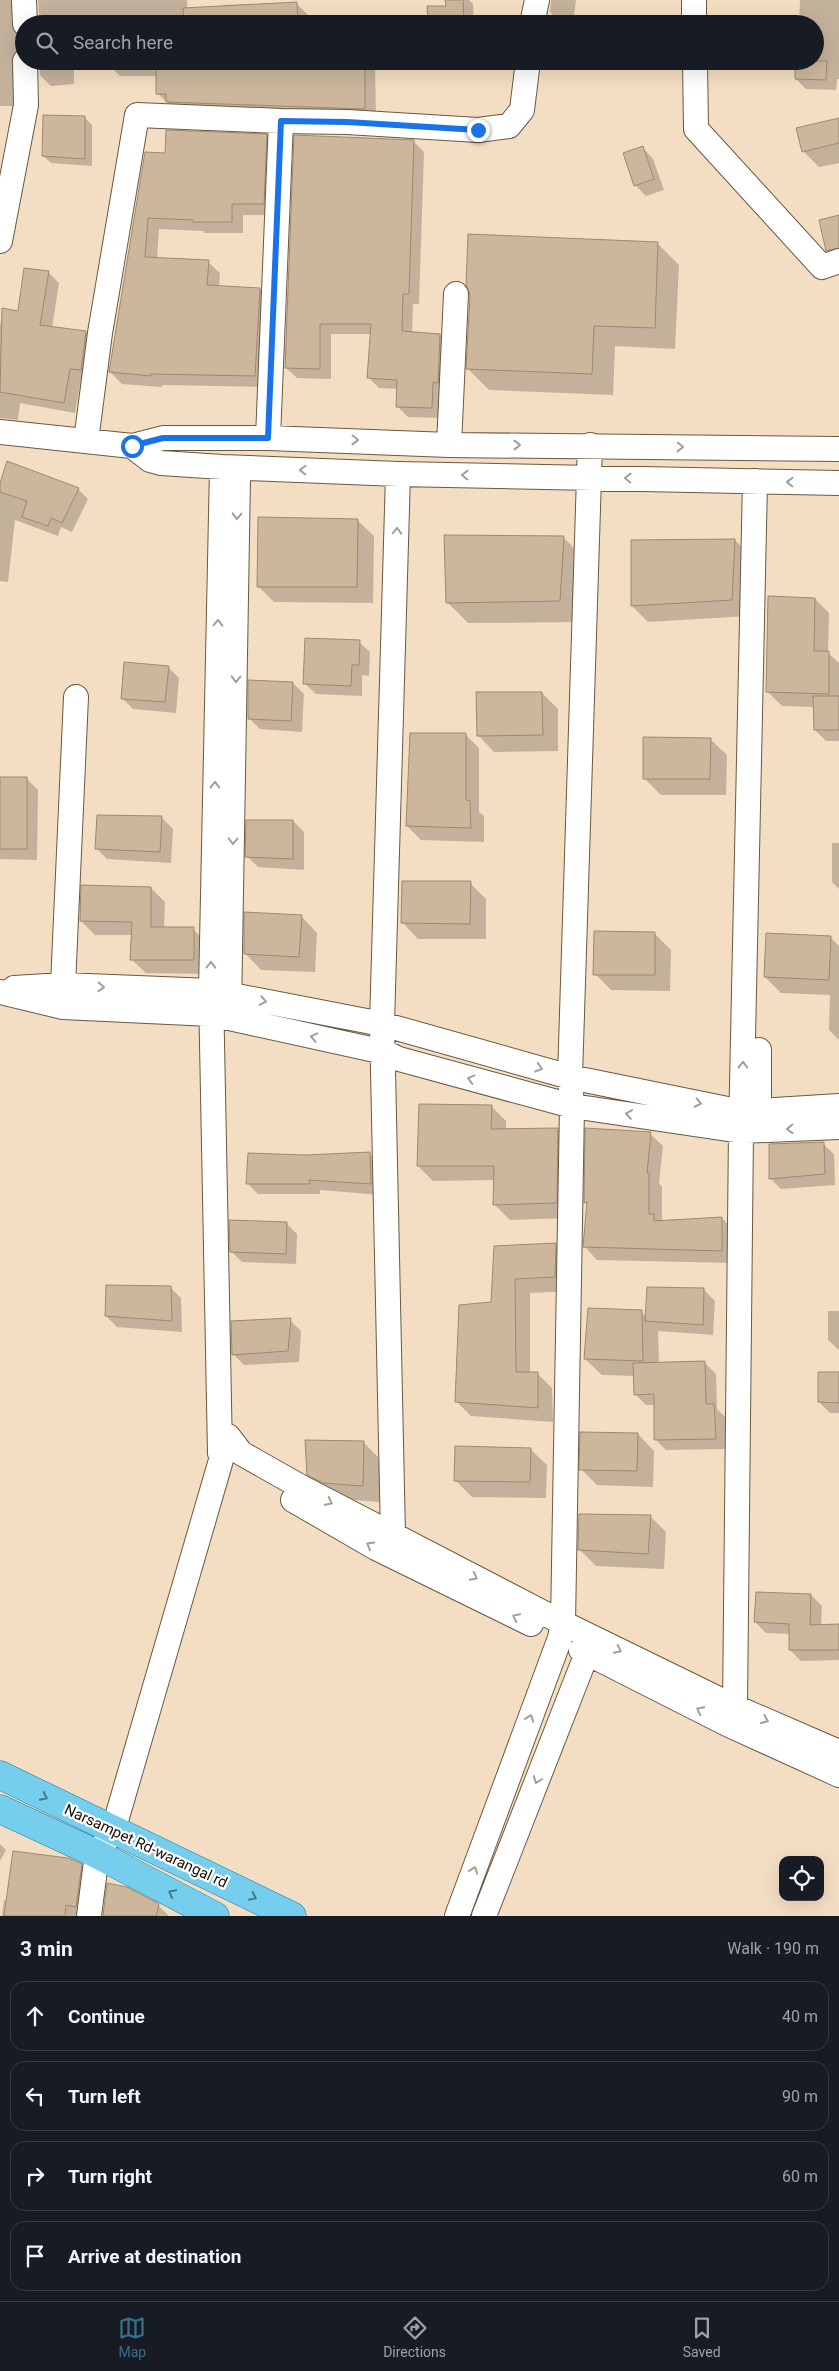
<!DOCTYPE html>
<meta charset="utf-8">
<style>
body{margin:0;font-family:Roboto,sans-serif;background:#242831;color:#f1f3f6}
.controls{position:absolute;right:15px;bottom:15px;display:grid;overflow:hidden;border-radius:10px;box-shadow:0 5px 20px #0002}
.controls button{width:45px;height:45px;display:grid;place-items:center;padding:0;border:0;border-bottom:1px solid #363941;background:#171b24;color:#f1f3f6;font:25px sans-serif}
.stop{position:absolute;width:15px;height:15px;margin:-11px;border:4px solid #1a73e8;border-radius:50%;background:#fff}
.stop.end{background:#1a73e8;border-color:#fff;box-shadow:0 1px 5px #0008}
.list{margin:0;padding:0;list-style:none}
h2{display:flex;justify-content:space-between;align-items:center;height:65px;margin:0;padding:0 20px;font-size:21px}
h2 small{font-size:16px;font-weight:400;color:#9ea1a6}
.list li{display:grid;grid-template-columns:32px 1fr auto;gap:15px;align-items:center;box-sizing:border-box;height:70px;margin:0 10px 10px;padding:0 10px;border:1px solid #363941;border-radius:15px}
.list b{display:block;font-size:19px;white-space:nowrap}
.list em{font-size:16px;font-style:normal;color:#9ea1a6}
.icon{flex:none;width:28px;height:28px;fill:none;stroke:currentColor;stroke-width:2;stroke-linecap:round;stroke-linejoin:round}
.map{position:relative;flex:none;width:839px;height:1916px;overflow:hidden}
.search{position:absolute;background:#171b24;box-shadow:0 5px 20px #0002;left:15px;right:15px;top:15px;height:55px;display:flex;align-items:center;gap:12px;box-sizing:border-box;padding:0 18px;border-radius:28px;color:#9ea1a6;font-size:19px}
.sheet{height:385px;background:#171b24}
nav{display:flex;justify-content:space-around;align-items:center;box-sizing:border-box;height:70px;border-top:1px solid #363941;background:#171b24;font-size:14px;color:#9ea1a6}
nav a{display:grid;justify-items:center;gap:2px}
nav .on{color:#366f89}
.map>svg:first-child{display:block}
.shadow{fill:#0003}
.building{fill:#ccb79d;stroke:#9d8970}
.lines{fill:none;stroke-linecap:round;stroke-linejoin:round}
.minor-casing{stroke:#6b5841;stroke-width:26}
.major-casing{stroke:#187696;stroke-width:29}
.minor{stroke:#fff;stroke-width:24}
.major{stroke:#75ceee;stroke-width:28}
.oneway{stroke:#a29f9b}
.oneway2{stroke:#4b7886}
.route{stroke:#1a73e8;stroke-width:6}
.labels{text-anchor:middle;dominant-baseline:central;stroke-width:4.5;stroke-linejoin:round;paint-order:stroke}
.street-label{font-size:15px;fill:#170f06;stroke:#fff}
</style>
<div class="map">
<svg width="839" height="1916" viewBox="0 0 839 1916">
<rect width="100%" height="100%" fill="#f4dec3"/>
<path class="shadow" d="M0,0H27L21,12L24,39L21,106H0Z
M38,0H187V10L224,8L223,5L296,3L307,14L308,24H40Z
M447,0H469L473,4L474,24H429L447,7Z
M551,0H576L573,24L561,23L550,12Z
M800,0H839V79H837L836,90L806,89L796,79L815,61V24H799Z
M364,15L372,24H338V17Z
M39,61H375L376,120L178,113L157,93V76H120L112,68L74,69V84L51,86L40,75Z
M431,61H512L511,66L492,65V69L441,70Z
M84,117L92,125V166L51,163L43,156Z
M839,119V163L819,167L803,151Z
M266,135L278,147L275,215H243V233H205L203,231L159,229L157,259L208,262L220,273L219,287L260,289L271,301L266,387L162,385V387L122,384L110,372L146,154L167,155Z
M413,141L424,152L419,304H413L412,333L440,335L451,346L443,418L408,417L397,406L398,389L379,388L369,378L371,334H331V379L297,378L286,368Z
M643,148L653,159L664,190L646,196L635,185Z
M658,244L679,265L675,349L615,346L613,395L489,390L468,369Z
M48,272L59,283L52,328L86,332L96,342L91,380L81,379L75,413L20,403L18,420L0,418V326L3,310L19,312Z
M0,483L78,489L88,499L72,532L61,527L58,536L15,520L8,582L0,581Z
M357,520L374,536L373,603L274,602L258,586Z
M563,537L584,558L581,622L468,623L447,602Z
M735,540L751,557L748,616L648,622L632,606Z
M815,599L829,613L828,653L839,663V741H826L815,730L814,707L782,706L768,692Z
M359,642L370,652L369,676L362,675V696L316,694L305,684Z
M168,667L179,678L176,713L133,709L122,698Z
M293,683L304,694L302,732L260,729L249,718Z
M542,693L558,709V751L494,752L478,735Z
M465,734L479,748V812L484,816V842L421,840L407,826Z
M710,739L727,755L726,795H661L644,778Z
M0,778L27,779L38,790L37,860L0,859Z
M162,818L173,829L171,863L107,859L96,848Z
M293,821L304,832V870L258,867L247,856Z
M832,843H839V889L832,882Z
M470,883L486,899V939H418L402,922Z
M151,888L165,902L164,928L193,929L207,943L208,974L146,973L131,959L132,935H95L81,921Z
M301,916L317,933L315,972L261,970L245,953Z
M655,934L671,950L670,991L611,990L595,974Z
M830,937L839,946V1040L829,1030L830,995L781,993L765,977Z
M491,1106L506,1121V1130L557,1129L572,1144L571,1218L510,1220L495,1205V1180L433,1181L418,1166Z
M650,1134L663,1146L659,1184L662,1186V1222L722,1218L734,1231V1263L597,1260L585,1247L588,1205L585,1202Z
M823,1144L834,1154L835,1185L781,1189L770,1178Z
M370,1154L381,1164L382,1195L320,1190V1194H258L247,1183L306,1156Z
M286,1223L297,1234L296,1264L242,1262L231,1251Z
M555,1244L570,1259V1291L530,1293V1373H537L552,1388L553,1422L471,1416L456,1401L493,1303L495,1247Z
M170,1287L181,1298L182,1332L117,1327L106,1316Z
M704,1290L715,1301L713,1335L658,1331L659,1364L705,1363L716,1374L717,1409L725,1417L726,1449L666,1450L655,1439V1405H646L635,1394V1376L602,1375L585,1359L641,1312L647,1317Z
M828,1311H839V1350L828,1340Z
M290,1320L301,1331L299,1362L244,1365L233,1354Z
M839,1373V1413H830L819,1402Z
M638,1434L654,1451L653,1487L597,1485L581,1469Z
M363,1442L380,1459L379,1502L340,1499L325,1491L308,1474Z
M530,1449L547,1465L546,1498L472,1497L455,1480Z
M650,1516L666,1532L664,1569L596,1566L579,1549Z
M811,1595L822,1606L821,1626H839V1660L801,1661L790,1650V1634L766,1633L755,1622Z
M0,1844L6,1850L0,1861Z
M81,1865L94,1878L89,1916H2L4,1900L8,1901Z
M108,1885L158,1905L169,1916H103Z"/>
<path class="building" d="M445,0H463L464,24H428L427,6H446Z
M297,2L298,24H184L183,8Z
M156,61H365V109L166,102V94H156Z
M795,61H827L826,80L795,79Z
M43,115L85,116V159L42,156Z
M839,118V143L802,152L796,128Z
M166,130L267,134L264,204H232V222H193V220L148,218L145,257L209,260L207,285L260,288L255,376L151,374V376L109,372L145,152L165,153Z
M294,135L414,140L409,294H403L402,331L440,334L438,383L433,382L432,408L396,407L397,380L367,378L371,324H320V369L285,368Z
M643,146L654,179L634,186L623,153Z
M839,215V248L826,251L819,220Z
M468,234L658,242L655,328L594,326L592,374L466,369L470,295L466,285Z
M24,268L49,271L40,325L86,331L81,370L70,369L64,403L0,392L2,308L18,311Z
M7,461L79,488L62,523L51,518L48,526L22,517L27,501L0,492V483Z
M258,517L358,519L357,587H257Z
M444,535L564,536L560,601L446,603Z
M735,539L732,600L631,606V540Z
M768,596L815,598L814,651H829V694L766,692Z
M305,638L360,640L359,665H352L351,686L303,684Z
M124,662L169,666L165,702L121,699Z
M248,680L293,682L291,721L248,719Z
M476,692H542L543,735L477,736Z
M813,696H839V730H814Z
M410,733H466V800L470,801L471,828L406,826Z
M643,737L711,738L710,779H643Z
M0,777H27V849H0Z
M97,815L162,816L160,852L95,849Z
M246,820H293V859L245,857Z
M402,881H471L470,924L401,923Z
M81,885L151,887V927H194V960H130L132,922L80,921Z
M244,912L302,915L299,957L244,954Z
M594,931L655,932V975H593Z
M766,933L831,936L829,980L764,977Z
M419,1104L492,1105L491,1129L558,1128L557,1203L493,1205L494,1166H417Z
M585,1128L651,1132L647,1173H649V1214H654V1221L722,1217V1251L583,1247L587,1202L584,1203Z
M824,1142L825,1174L769,1179V1144Z
M370,1152L371,1184L309,1180L310,1184H246L248,1153L306,1155Z
M229,1220L287,1222L286,1254L230,1252Z
M556,1243L555,1277L515,1279L516,1372H538V1408L455,1402L459,1305L491,1302L494,1246Z
M106,1285L171,1286L172,1321L105,1316Z
M647,1287L704,1288L703,1325L645,1321Z
M588,1308L642,1310L643,1361L584,1359Z
M291,1318L288,1351L232,1355L231,1321Z
M705,1361L706,1404H714L716,1439L654,1440V1394L634,1395L633,1363Z
M818,1372H839V1403L818,1402Z
M580,1432L638,1433L637,1471L579,1470Z
M305,1440L364,1441L363,1486L323,1483L307,1475Z
M455,1446L531,1448L530,1482L454,1481Z
M579,1514L651,1515L648,1554L578,1550Z
M756,1592L811,1594L810,1625L839,1624V1650H789V1624L754,1622Z
M13,1851L68,1858L82,1864L76,1907L66,1905L65,1916H4Z
M107,1883L127,1887L159,1904L156,1916H103Z"/>
<g class="lines">
<defs>
<path id="minor" d="M24,0L25,24
M694,0V24
M532,24L537,0
M695,61L696,129L822,267L839,261
M0,241L26,105L25,61
M0,432L132,446L163,438H268L449,445L839,449
M268,438L281,121
M86,441L100,333L137,115L281,121L347,122L478,130L509,126L522,110L528,61
M449,445L456,294
M132,446L150,460L161,463L222,467L398,474L839,483
M63,985L76,697
M14,988L63,985L211,991L382,1024L570,1077L742,1112L839,1106
M0,992L63,1007L211,1014L384,1052L399,1059L572,1106L741,1131L839,1127
M229,1011L238,477
M759,1127V1050
M220,1453L211,991L222,467
M293,1500L376,1548L531,1624
M393,1535L382,1024L398,474
M581,1650L727,1724L839,1775
M735,1707L741,1131L755,481
M89,1916L97,1854L113,1831L228,1436L241,1453L301,1487L563,1623L735,1707L839,1752
M457,1916L560,1638L563,1623L572,1106L570,1077L590,445
M484,1916L587,1653"/>
<path id="major" d="M0,1775L292,1916
M0,1809L97,1854L215,1916"/>
</defs>
<use href="#minor" class="minor-casing"/>
<use href="#major" class="major-casing"/>
<use href="#minor" class="minor"/>
<use href="#major" class="major"/>
</g>
<defs><path id="oneway-chevron" d="M-2-3.5L2.5 0L-2 3.5" fill="none" stroke-width="1.6" stroke-linecap="round" stroke-linejoin="round" transform="scale(1.25)"/></defs>
<g class="oneway">
<use href="#oneway-chevron" transform="translate(355 440) rotate(1)"/>
<use href="#oneway-chevron" transform="translate(517 445)"/>
<use href="#oneway-chevron" transform="translate(680 447) rotate(1)"/>
<use href="#oneway-chevron" transform="translate(303 470) rotate(-178)"/>
<use href="#oneway-chevron" transform="translate(465 475) rotate(-179)"/>
<use href="#oneway-chevron" transform="translate(628 478) rotate(-179)"/>
<use href="#oneway-chevron" transform="translate(790 482) rotate(-178)"/>
<use href="#oneway-chevron" transform="translate(237 516) rotate(91)"/>
<use href="#oneway-chevron" transform="translate(397 531) rotate(-88)"/>
<use href="#oneway-chevron" transform="translate(218 623) rotate(-89)"/>
<use href="#oneway-chevron" transform="translate(236 679) rotate(91)"/>
<use href="#oneway-chevron" transform="translate(215 785) rotate(-89)"/>
<use href="#oneway-chevron" transform="translate(233 841) rotate(91)"/>
<use href="#oneway-chevron" transform="translate(211 965) rotate(-89)"/>
<use href="#oneway-chevron" transform="translate(101 987) rotate(3)"/>
<use href="#oneway-chevron" transform="translate(263 1001) rotate(11)"/>
<use href="#oneway-chevron" transform="translate(314 1037) rotate(-167)"/>
<use href="#oneway-chevron" transform="translate(743 1065) rotate(-89)"/>
<use href="#oneway-chevron" transform="translate(539 1068) rotate(16)"/>
<use href="#oneway-chevron" transform="translate(471 1079) rotate(-165)"/>
<use href="#oneway-chevron" transform="translate(698 1103) rotate(12)"/>
<use href="#oneway-chevron" transform="translate(629 1114) rotate(-172)"/>
<use href="#oneway-chevron" transform="translate(790 1129) rotate(178)"/>
<use href="#oneway-chevron" transform="translate(329 1502) rotate(27)"/>
<use href="#oneway-chevron" transform="translate(370 1545) rotate(-150)"/>
<use href="#oneway-chevron" transform="translate(474 1577) rotate(27)"/>
<use href="#oneway-chevron" transform="translate(516 1617) rotate(-154)"/>
<use href="#oneway-chevron" transform="translate(618 1650) rotate(26)"/>
<use href="#oneway-chevron" transform="translate(700 1710) rotate(-153)"/>
<use href="#oneway-chevron" transform="translate(530 1718) rotate(-70)"/>
<use href="#oneway-chevron" transform="translate(765 1720) rotate(24)"/>
<use href="#oneway-chevron" transform="translate(537 1780) rotate(111)"/>
<use href="#oneway-chevron" transform="translate(474 1870) rotate(-70)"/>
</g>
<g class="oneway2">
<use href="#oneway-chevron" transform="translate(44 1797) rotate(26)"/>
<use href="#oneway-chevron" transform="translate(172 1893) rotate(-152)"/>
<use href="#oneway-chevron" transform="translate(253 1897) rotate(26)"/>
</g>
<g class="lines">
<path class="route" d="M132,446L163,438H268L281,121L347,122L478,130"/>
</g>
<g class="labels">
<g class="street-label">
<text transform="translate(146 1846) rotate(25)">Narsampet Rd-warangal rd</text>
</g>
</g>
</svg>
<div class="controls">
<button><svg class="icon" aria-label="locate" viewBox="0 0 24 24"><circle cx="12" cy="12" r="6"/><path d="M12 2v4M12 18v4M2 12h4M18 12h4"/></svg></button>
</div>
<div class="stop" style="left:132px;top:446px"></div>
<div class="stop end" style="left:478px;top:130px"></div>
<div class="search"><svg class="icon" aria-label="search" viewBox="0 0 24 24"><circle cx="10" cy="10" r="6"/><path d="M15 15l6 6"/></svg>Search here</div>
</div>
<section class="sheet">
<h2>3 min<small>Walk · 190 m</small></h2>
<ul class="list">
<li><svg class="icon" aria-label="ahead" viewBox="0 0 24 24"><path d="M12 20V5M6 11l6-6 6 6"/></svg><div><b>Continue</b></div><em>40 m</em></li>
<li><svg class="icon" aria-label="left" viewBox="0 0 24 24"><path d="M17 20v-9H6M10 6l-5 5 5 5"/></svg><div><b>Turn left</b></div><em>90 m</em></li>
<li><svg class="icon" aria-label="right" viewBox="0 0 24 24"><path d="M7 20v-9h11M14 6l5 5-5 5"/></svg><div><b>Turn right</b></div><em>60 m</em></li>
<li><svg class="icon" aria-label="arrive" viewBox="0 0 24 24"><path d="M6 21V4h12l-3 4 3 4H6"/></svg><div><b>Arrive at destination</b></div></li>
</ul>
</section>
<nav>
<a class="on"><svg class="icon" aria-label="map" viewBox="0 0 24 24"><path d="M3 6l6-2 6 2 6-2v14l-6 2-6-2-6 2zM9 4v14M15 6v14"/></svg>Map</a>
<a><svg class="icon" aria-label="directions" viewBox="0 0 24 24"><path d="M12 3l9 9-9 9-9-9zM9 14v-3h6M13 9l2 2-2 2"/></svg>Directions</a>
<a><svg class="icon" aria-label="saved" viewBox="0 0 24 24"><path d="M7 4h10v16l-5-4-5 4z"/></svg>Saved</a>
</nav>
